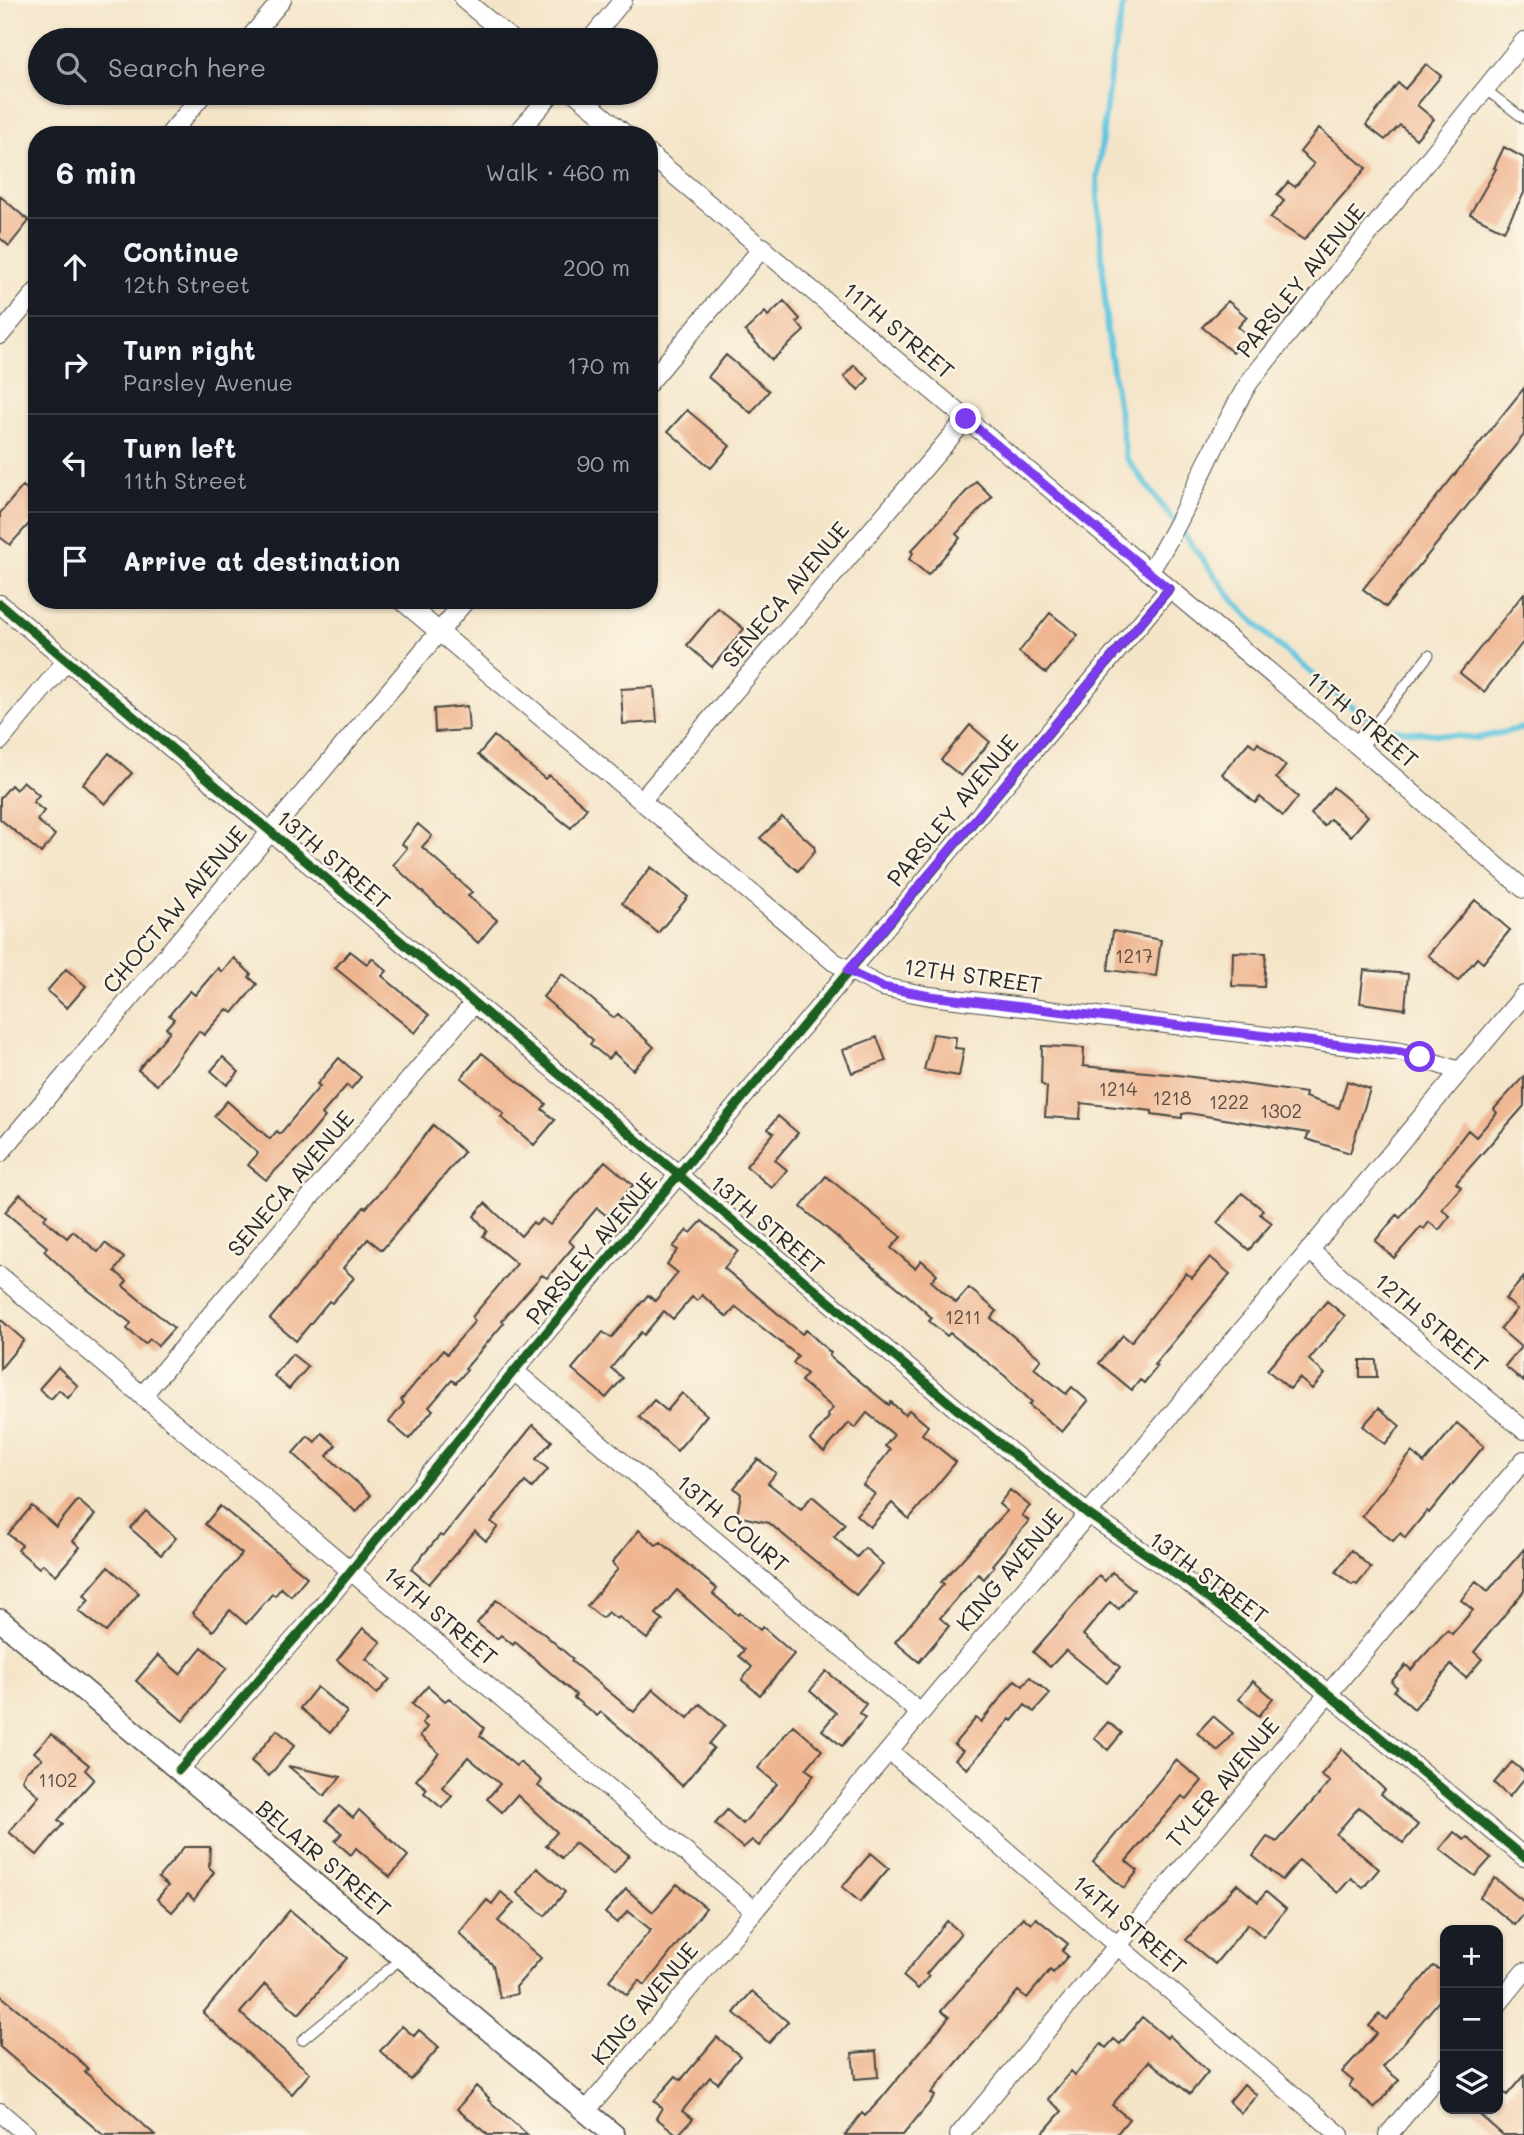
<!DOCTYPE html>
<meta charset="utf-8">
<style>
body{margin:0;font-family:Mali,sans-serif;background:#20242c;color:#f1f3f6}
.controls{position:absolute;right:21px;bottom:21px;display:grid;overflow:hidden;border-radius:14px;box-shadow:0 2px 5px #0004}
.controls button{width:63px;height:63px;display:grid;place-items:center;padding:0;border:0;border-bottom:2px solid #363941;background:#171b24;color:#f1f3f6;font:35px sans-serif}
.stop{position:absolute;width:21px;height:21px;margin:-16px;border:5px solid #7c3aed;border-radius:50%;background:#fff}
.stop.end{background:#7c3aed;border-color:#fff;box-shadow:0 2px 7px #0008}
.list{margin:0;padding:0;list-style:none}
h2{display:flex;justify-content:space-between;align-items:center;height:91px;margin:0;padding:0 28px;font-size:30px}
h2 small{font-size:23px;font-weight:400;color:#9ea1a6}
.list li{display:grid;grid-template-columns:46px 1fr auto;gap:21px;align-items:center;box-sizing:border-box;height:98px;padding:0 28px;border-top:2px solid #363941}
.list b{display:block;font-size:26px;white-space:nowrap}
.list p{margin:0;font-size:23px;white-space:nowrap;color:#9ea1a6}
.list em{font-size:23px;font-style:normal;color:#9ea1a6}
.icon{flex:none;width:38px;height:38px;fill:none;stroke:currentColor;stroke-width:2;stroke-linecap:round;stroke-linejoin:round}
.map{position:relative;flex:none;width:1524px;height:2135px;overflow:hidden}
.search{position:absolute;background:#171b24;box-shadow:0 2px 5px #0004;left:28px;top:28px;width:630px;height:77px;display:flex;align-items:center;gap:18px;box-sizing:border-box;padding:0 24px;border-radius:38px;color:#9ea1a6;font-size:26px}
.panel{position:absolute;background:#171b24;box-shadow:0 2px 5px #0004;left:28px;top:126px;width:630px;height:483px;border-radius:28px}
.map>svg:first-child{display:block}
.lines{fill:none;stroke-linecap:round;stroke-linejoin:round}
.stream{stroke:#61c6df;stroke-width:6}
.building{fill:#efb590}
.service-casing{stroke:#494743;stroke-width:11}
.minor-casing{stroke:#494743;stroke-width:20}
.tertiary-casing{stroke:#494743;stroke-width:24}
.service{stroke:#fff;stroke-width:9}
.minor{stroke:#fff;stroke-width:18}
.tertiary{stroke:#fff;stroke-width:21}
.cycleway-casing{stroke:#fcf5e5;stroke-width:13}
.cycleway{stroke:#1b5e20;stroke-width:9}
.route{stroke:#7c3aed;stroke-width:9}
.labels{text-anchor:middle;dominant-baseline:central;stroke-width:5;stroke-linejoin:round;paint-order:stroke}
.number-label{font-size:19px;fill:#5c4e44}
.street-label{font-size:23px;fill:#2b2b2b;stroke:#fcf5e5}
</style>
<div class="map">
<svg width="1524" height="2135" viewBox="0 0 1524 2135">
<rect width="100%" height="100%" fill="#fcf5e5"/>
<filter id="ink" filterUnits="userSpaceOnUse"><feTurbulence type="fractalNoise" baseFrequency=".0143" numOctaves="2"/><feDisplacementMap in="SourceGraphic" scale="14" xChannelSelector="R" yChannelSelector="G"/><feConvolveMatrix kernelMatrix="1 2 1 2 8 2 1 2 1" color-interpolation-filters="sRGB"/></filter>
<filter id="wash" filterUnits="userSpaceOnUse"><feTurbulence type="fractalNoise" baseFrequency=".00686" numOctaves="4" result="noise"/><feDisplacementMap in="SourceGraphic" scale="28" xChannelSelector="R" yChannelSelector="G"/><feGaussianBlur stdDeviation="1.57" result="paint"/><feColorMatrix in="noise" values="0 0 0 0 0 0 0 0 0 0 0 0 0 0 0 0 0 1.4 0 .05"/><feComposite in="paint" operator="in"/></filter>
<g filter="url(#wash)">
<rect width="100%" height="100%" fill="#f4e5c9"/>
<g class="lines">
<path class="stream" d="M1124,0L1111,67L1097,180L1107,330L1126,458L1235,602L1271,639L1342,699L1385,729L1477,738L1524,728"/>
</g>
<g id="blocks">
<path class="building" d="M1426,64L1441,76L1417,105L1434,119L1416,139L1400,125L1385,140L1366,125L1398,83L1405,89Z
M1319,128L1366,168L1304,240L1270,218L1284,201L1277,195L1288,182L1295,187L1314,164L1300,152Z
M1504,147L1524,158V193L1504,231L1470,214L1496,169L1494,168Z
M0,196L29,221L9,246L0,238Z
M784,301L800,319L797,322L804,331L772,360L745,331L765,312L768,316Z
M1228,301L1247,317L1238,327L1249,336L1233,353L1202,327Z
M726,355L769,391L751,413L708,377Z
M854,365L869,378L859,390L844,377Z
M1524,388V435L1386,607L1363,589Z
M687,410L730,446L711,468L668,431Z
M976,481L992,497L956,534L960,538L928,575L909,559L913,553L911,551Z
M23,486L37,497V515L10,545L0,537V513Z
M1524,593V641L1484,692L1460,673Z
M718,608L744,629L712,667L687,645Z
M1050,613L1078,635L1046,673L1019,652Z
M654,687L657,722L623,724L621,689Z
M467,706L469,730L435,732L434,709Z
M970,725L990,742L961,776L941,760Z
M494,736L545,779L549,775L587,808L571,828L478,755Z
M1249,742L1255,747L1258,743L1286,766L1276,778L1298,797L1283,816L1260,797L1255,803L1222,774Z
M109,753L132,773L105,804L83,784Z
M23,781L39,795L33,802L44,811L37,820L55,835L41,853L0,819V798L11,785L16,790Z
M1333,787L1368,816L1351,836L1330,819L1324,826L1311,814Z
M782,817L814,846L815,851L798,871L760,838Z
M418,824L432,836L422,847L472,892L468,896L497,920L478,943L393,865L407,848L402,844Z
M651,867L688,897L658,933L622,903Z
M1475,900L1510,930L1483,963L1477,958L1458,981L1428,955Z
M1113,931L1161,940L1156,976L1108,970Z
M350,951L367,964L372,958L387,971L382,976L429,1015L415,1033L335,968Z
M1233,952L1266,953L1264,987L1232,986Z
M234,958L251,974L249,977L257,984L233,1013L227,1009L204,1035L199,1031L157,1085L138,1070L170,1031L166,1028L174,1019L169,1015L190,991L195,995L218,968L222,972Z
M66,969L86,986L67,1008L47,991Z
M1364,970L1408,974L1405,1009L1360,1003Z
M562,974L614,1018L618,1014L654,1047L633,1070L614,1053L608,1059L590,1044L593,1040L543,997Z
M933,1034L956,1037L955,1048L964,1049L959,1076L924,1070Z
M877,1037L886,1061L852,1073L843,1050Z
M1042,1046L1084,1048L1083,1066L1178,1075L1306,1093L1305,1097L1339,1108L1347,1081L1370,1089L1350,1153L1306,1139L1309,1133L1188,1113L1182,1114V1118L1152,1114V1111L1081,1103L1080,1119L1045,1117L1047,1087L1041,1084Z
M482,1053L546,1104L542,1109L555,1120L534,1145L501,1117L504,1114L461,1078Z
M223,1057L239,1072L227,1085L211,1071Z
M339,1058L361,1077L351,1089L347,1085L322,1114L325,1117L304,1142L266,1180L248,1165L258,1153L214,1116L227,1101L270,1139L277,1131L280,1134L320,1086L317,1084Z
M1524,1076V1106L1456,1183L1461,1187L1442,1209L1450,1216L1439,1230L1429,1222L1424,1229L1421,1227L1394,1258L1375,1241L1397,1215L1400,1218L1468,1130L1476,1137L1497,1113L1494,1109Z
M778,1116L798,1133L775,1160L787,1170L772,1188L746,1166L774,1133L768,1129Z
M433,1125L464,1152L382,1250L368,1239L343,1268L354,1278L332,1303L329,1301L296,1341L270,1319L364,1207L366,1208L383,1189Z
M605,1161L633,1185L607,1216L597,1208L569,1241L574,1246L547,1278L542,1275L502,1320L504,1323L465,1369L467,1370L456,1383L452,1380L429,1407L433,1410L409,1439L389,1422L404,1403L401,1400L443,1350L447,1354L475,1321L472,1317L517,1264L483,1236L487,1231L474,1216L485,1203L521,1236L533,1222L536,1225L542,1219L550,1225Z
M826,1176L901,1237L891,1248L915,1268L921,1260L937,1274L931,1281L956,1303L969,1288L997,1311L991,1318L1041,1359L1034,1368L1066,1394L1072,1387L1088,1401L1062,1432L1029,1405L1032,1402L1005,1376L950,1333L947,1336L929,1321L932,1318L913,1300L801,1207Z
M1242,1193L1263,1210L1260,1214L1272,1223L1249,1250L1217,1223Z
M20,1194L47,1215L44,1219L67,1238L73,1231L98,1252L105,1243L124,1258L115,1271L127,1281L123,1286L174,1328L158,1346L150,1339L145,1344L127,1329L131,1323L75,1280L44,1251L47,1247L5,1212Z
M702,1221L738,1251L724,1268L802,1334L806,1330L831,1353L829,1356L889,1405L891,1402L905,1415L909,1410L928,1426L922,1434L956,1462L909,1519L892,1503L870,1527L856,1515L875,1494L863,1485L890,1450L885,1446L894,1435L867,1413L855,1428L849,1423L824,1452L810,1440L829,1417L827,1415L833,1408L801,1381L807,1374L793,1363L798,1356L736,1307L727,1317L702,1295L697,1301L692,1297L673,1319L664,1311L644,1335L641,1332L611,1368L623,1378L606,1398L572,1369L603,1332L611,1338L648,1295L655,1301L678,1273L667,1264L678,1250L673,1247L687,1230L691,1233Z
M1210,1257L1230,1274L1154,1365L1157,1367L1144,1383L1140,1380L1132,1390L1099,1363L1123,1335L1131,1342L1186,1273L1192,1278Z
M1524,1277V1382L1505,1366L1521,1347L1500,1329L1517,1309L1505,1299Z
M1327,1301L1345,1316L1309,1360L1325,1374L1312,1389L1299,1378L1290,1389L1267,1370Z
M0,1319L24,1340L0,1369Z
M292,1354L308,1367L289,1389L274,1376Z
M1360,1360H1376L1377,1377H1360Z
M58,1367L78,1386L68,1398L59,1390L51,1399L39,1389Z
M682,1393L707,1415L677,1451L639,1417L654,1400L667,1411Z
M1379,1408L1400,1426L1385,1444L1363,1426Z
M1457,1423L1484,1446L1429,1513L1427,1511L1405,1538L1400,1533L1393,1541L1362,1516L1412,1452L1424,1463Z
M533,1425L552,1441L536,1459L548,1469L532,1488L525,1482L491,1522L498,1527L486,1541L475,1531L429,1584L411,1569L440,1535L443,1537Z
M322,1433L336,1445L327,1456L371,1495L356,1512L293,1453L308,1436L315,1442Z
M758,1459L776,1473L768,1483L801,1509L812,1496L845,1524L834,1537L857,1557L865,1548L883,1564L856,1595L769,1523L737,1516L741,1494L734,1488Z
M1010,1490L1030,1506L1022,1515L1029,1521L992,1565L994,1567L984,1579L978,1574L940,1618L949,1626L919,1662L895,1642L944,1584L941,1582L1007,1511L999,1504Z
M78,1500L95,1515L73,1541L80,1547L56,1575L43,1564L39,1568L18,1550L22,1545L8,1534L32,1506L56,1527Z
M220,1506L307,1577L291,1596L281,1588L275,1596L272,1594L246,1624L230,1610L213,1631L192,1613L242,1554L205,1524Z
M146,1511L176,1538L161,1555L130,1528Z
M639,1530L656,1545L661,1542L717,1589L713,1594L738,1615L740,1613L760,1630L763,1627L794,1654L760,1695L742,1680L752,1667L739,1656L744,1650L677,1590L656,1614L663,1620L647,1639L619,1617L617,1619L608,1612L602,1618L587,1606L618,1569L612,1563Z
M1524,1549V1591L1474,1652L1482,1659L1466,1678L1451,1665L1414,1709L1394,1691L1397,1687L1391,1682L1406,1665L1411,1670L1447,1630L1452,1634L1473,1610L1461,1600L1476,1581L1488,1591Z
M1351,1550L1371,1568L1357,1585L1354,1583L1352,1585L1336,1572Z
M108,1567L139,1593L106,1632L79,1611L89,1600L84,1595Z
M1112,1572L1134,1590L1119,1609L1110,1602L1083,1635L1120,1667L1107,1683L1066,1650L1050,1667L1033,1652L1099,1576L1105,1581Z
M496,1600L543,1633L573,1659L571,1661L634,1712L653,1689L688,1718L700,1704L725,1725L709,1744L714,1748L682,1786L632,1738L601,1712L597,1716L574,1698L576,1695L515,1642L513,1645L501,1635L497,1639L477,1623Z
M363,1628L381,1642L366,1659L390,1679L377,1694L337,1660Z
M202,1647L227,1668L183,1721L136,1681L158,1655L180,1674Z
M826,1671L866,1704L859,1713L865,1718L842,1746L822,1730L836,1713L810,1691Z
M1030,1677L1050,1694L1034,1712L1025,1705L1012,1721L1010,1719L967,1769L955,1759L963,1751L954,1744L976,1718L981,1722L1015,1680L1023,1686Z
M1253,1681L1273,1698L1259,1716L1239,1699Z
M428,1686L445,1701L449,1698L484,1728L480,1736L516,1766L520,1762L542,1781L538,1786L629,1855L614,1874L575,1843L562,1858L546,1845L557,1832L517,1795L502,1812L487,1799L500,1784L468,1757L442,1787L452,1796L442,1808L424,1793L427,1789L416,1780L439,1753L420,1736L427,1727L422,1723L427,1717L412,1704Z
M317,1687L347,1712L330,1733L300,1708Z
M1213,1716L1233,1733L1218,1751L1197,1733Z
M1108,1722L1122,1733L1108,1750L1094,1738Z
M793,1725L822,1750L806,1769L814,1775L759,1846L752,1840L743,1848L715,1824L727,1810L743,1824L777,1784L758,1768Z
M277,1730L295,1745L269,1776L251,1761Z
M51,1734L89,1765L85,1770L94,1779L58,1820L63,1824L37,1855L9,1832L39,1796L22,1780L26,1771L42,1759L34,1752Z
M1342,1749L1385,1790L1381,1794L1418,1825L1403,1843L1359,1807L1336,1834L1379,1869L1363,1888L1351,1878L1338,1893L1299,1860L1282,1880L1253,1856L1267,1837L1277,1842L1330,1782L1321,1775Z
M1176,1760L1202,1781L1187,1799L1182,1796L1126,1861L1138,1871L1124,1888L1093,1862Z
M1512,1762L1524,1772V1779L1509,1797L1494,1783Z
M288,1766L341,1777L324,1796Z
M339,1806L353,1818L359,1810L408,1856L390,1877L356,1848L351,1855L335,1841L342,1833L326,1820Z
M1454,1832L1464,1840L1467,1837L1491,1858L1475,1876L1440,1849Z
M184,1847H210L209,1867L214,1872L194,1900L188,1894L172,1912L157,1899L168,1886L158,1878Z
M871,1853L889,1868L860,1902L842,1887Z
M537,1868L565,1892L545,1916L517,1893Z
M1495,1878L1524,1902V1914L1515,1925L1480,1897Z
M677,1884L706,1908L645,1985L639,1980L627,1995L609,1980L651,1930L628,1911L617,1923L605,1913L626,1889L653,1912Z
M1237,1884L1258,1902L1266,1892L1286,1909L1263,1937L1248,1924L1215,1964L1186,1940Z
M501,1892L514,1903L498,1921L541,1958L516,1987L517,1994L500,1998L493,1965L459,1933L487,1900L492,1904Z
M290,1910L347,1958L299,2014L265,1984L240,2013L310,2073L292,2094L203,2013Z
M1023,1917L1031,1924L1036,1918L1068,1944L1062,1951L1068,1956L1053,1973L1050,1970L1027,1998L1018,1991L931,2093L935,2096L903,2135H845L862,2113L865,2116L881,2099L949,2017L941,2011Z
M947,1921L961,1933L926,1974L929,1976L918,1989L903,1976Z
M1433,1966L1445,1972V1994L1383,2067L1399,2080L1374,2108L1349,2086L1353,2081L1342,2072L1377,2033L1369,2026L1379,2014L1387,2020Z
M752,1991L788,2022L769,2043L734,2013Z
M0,1995L78,2059L88,2069L85,2072L155,2135H103L0,2047Z
M1142,2017L1167,2038L1169,2035L1208,2072L1190,2094L1149,2061L1112,2105L1129,2119L1116,2135H1041L1062,2111L1048,2099L1071,2071L1075,2075L1101,2044L1106,2048L1114,2039L1120,2044Z
M402,2026L414,2036L419,2030L439,2047L411,2080L380,2051Z
M717,2037L740,2056L718,2083L710,2077L682,2111L693,2119L678,2135L656,2118L662,2108L654,2101L676,2076L681,2080Z
M876,2051L878,2077L855,2079L852,2053Z
M1524,2075V2135H1503L1473,2109H1498V2088L1507,2095Z
M1244,2084L1257,2095L1241,2113L1229,2102Z
M476,2086L489,2098L488,2100L528,2135H488L457,2109Z"/>
</g>
</g>
<g filter="url(#ink)">
<use href="#blocks" fill-opacity="0" stroke="#494743" stroke-width="2"/>
<g class="lines">
<defs>
<path id="service" d="M1485,89L1524,119
M1369,731L1429,655
M302,2040L402,1958"/>
<path id="minor" d="M464,0L512,40
M248,40L282,0
M590,40L623,0
M575,93L626,135
M169,135L204,93
M516,135L552,93
M649,154L1358,746L1524,889
M0,335L37,291
M649,383L763,247
M1149,572C1189,512 1212,442 1250,381L1524,41
M401,600L834,962L882,987L930,996L1401,1052L1460,1071
M0,604L958,1410L1088,1514L1187,1582L1267,1643L1524,1857
M0,741L67,660
M1358,746L1369,731
M641,801L966,419
M0,1153L466,600
M1309,1250L1524,1430
M0,1276L754,1910
M514,1371L920,1713
M142,1396L475,1002
M889,1751L1340,2135
M179,1770L304,1628L514,1371L1169,589
M1498,2004L1524,1972
M586,2111L1524,995
M0,2112L27,2135
M959,2135L1524,1460
M1388,2135L1445,2067"/>
<path id="tertiary" d="M0,1620L614,2135"/>
</defs>
<use href="#service" class="service-casing"/>
<use href="#minor" class="minor-casing"/>
<use href="#tertiary" class="tertiary-casing"/>
<use href="#service" class="service"/>
<use href="#minor" class="minor"/>
<use href="#tertiary" class="tertiary"/>
<defs>
<path id="cycleway" d="M0,604L958,1410L1088,1514L1187,1582L1267,1643L1524,1857
M179,1770L304,1628L514,1371L1169,589"/>
</defs>
<use href="#cycleway" class="cycleway-casing"/>
<use href="#cycleway" class="cycleway"/>
</g>
</g>
<g class="lines" filter="url(#ink)">
<path class="route" d="M966,419L1169,589L848,971L882,987L930,996L1401,1052L1420,1057"/>
</g>
<g class="labels">
<g class="number-label">
<text x="1134" y="955">1217</text>
<text x="1118" y="1088">1214</text>
<text x="1172" y="1097">1218</text>
<text x="1229" y="1101">1222</text>
<text x="1281" y="1110">1302</text>
<text x="963" y="1316">1211</text>
<text x="58" y="1779">1102</text>
</g>
<g class="street-label">
<text transform="translate(1300 280) rotate(-51)">PARSLEY AVENUE</text>
<text transform="translate(899 330) rotate(40)">11TH STREET</text>
<text transform="translate(785 594) rotate(-50)">SENECA AVENUE</text>
<text transform="translate(1363 719) rotate(40)">11TH STREET</text>
<text transform="translate(952 810) rotate(-50)">PARSLEY AVENUE</text>
<text transform="translate(334 859) rotate(40)">13TH STREET</text>
<text transform="translate(174 909) rotate(-50)">CHOCTAW AVENUE</text>
<text transform="translate(973 975) rotate(8)">12TH STREET</text>
<text transform="translate(290 1183) rotate(-50)">SENECA AVENUE</text>
<text transform="translate(768 1224) rotate(40)">13TH STREET</text>
<text transform="translate(591 1248) rotate(-50)">PARSLEY AVENUE</text>
<text transform="translate(1432 1322) rotate(40)">12TH STREET</text>
<text transform="translate(733 1523) rotate(40)">13TH COURT</text>
<text transform="translate(1009 1569) rotate(-50)">KING AVENUE</text>
<text transform="translate(1209 1577) rotate(36)">13TH STREET</text>
<text transform="translate(441 1615) rotate(40)">14TH STREET</text>
<text transform="translate(1222 1782) rotate(-50)">TYLER AVENUE</text>
<text transform="translate(324 1858) rotate(40)">BELAIR STREET</text>
<text transform="translate(1130 1924) rotate(40)">14TH STREET</text>
<text transform="translate(644 2003) rotate(-50)">KING AVENUE</text>
</g>
</g>
</svg>
<div class="controls">
<button>+</button>
<button>−</button>
<button><svg class="icon" aria-label="layers" viewBox="0 0 24 24"><path d="M12 4l9 5-9 5-9-5zM3 14l9 5 9-5"/></svg></button>
</div>
<div class="stop" style="left:1420px;top:1057px"></div>
<div class="stop end" style="left:966px;top:419px"></div>
<div class="search"><svg class="icon" aria-label="search" viewBox="0 0 24 24"><circle cx="10" cy="10" r="6"/><path d="M15 15l6 6"/></svg>Search here</div>
<section class="panel">
<h2>6 min<small>Walk · 460 m</small></h2>
<ul class="list">
<li><svg class="icon" aria-label="ahead" viewBox="0 0 24 24"><path d="M12 20V5M6 11l6-6 6 6"/></svg><div><b>Continue</b><p>12th Street</p></div><em>200 m</em></li>
<li><svg class="icon" aria-label="right" viewBox="0 0 24 24"><path d="M7 20v-9h11M14 6l5 5-5 5"/></svg><div><b>Turn right</b><p>Parsley Avenue</p></div><em>170 m</em></li>
<li><svg class="icon" aria-label="left" viewBox="0 0 24 24"><path d="M17 20v-9H6M10 6l-5 5 5 5"/></svg><div><b>Turn left</b><p>11th Street</p></div><em>90 m</em></li>
<li><svg class="icon" aria-label="arrive" viewBox="0 0 24 24"><path d="M6 21V4h12l-3 4 3 4H6"/></svg><div><b>Arrive at destination</b></div></li>
</ul>
</section>
</div>
